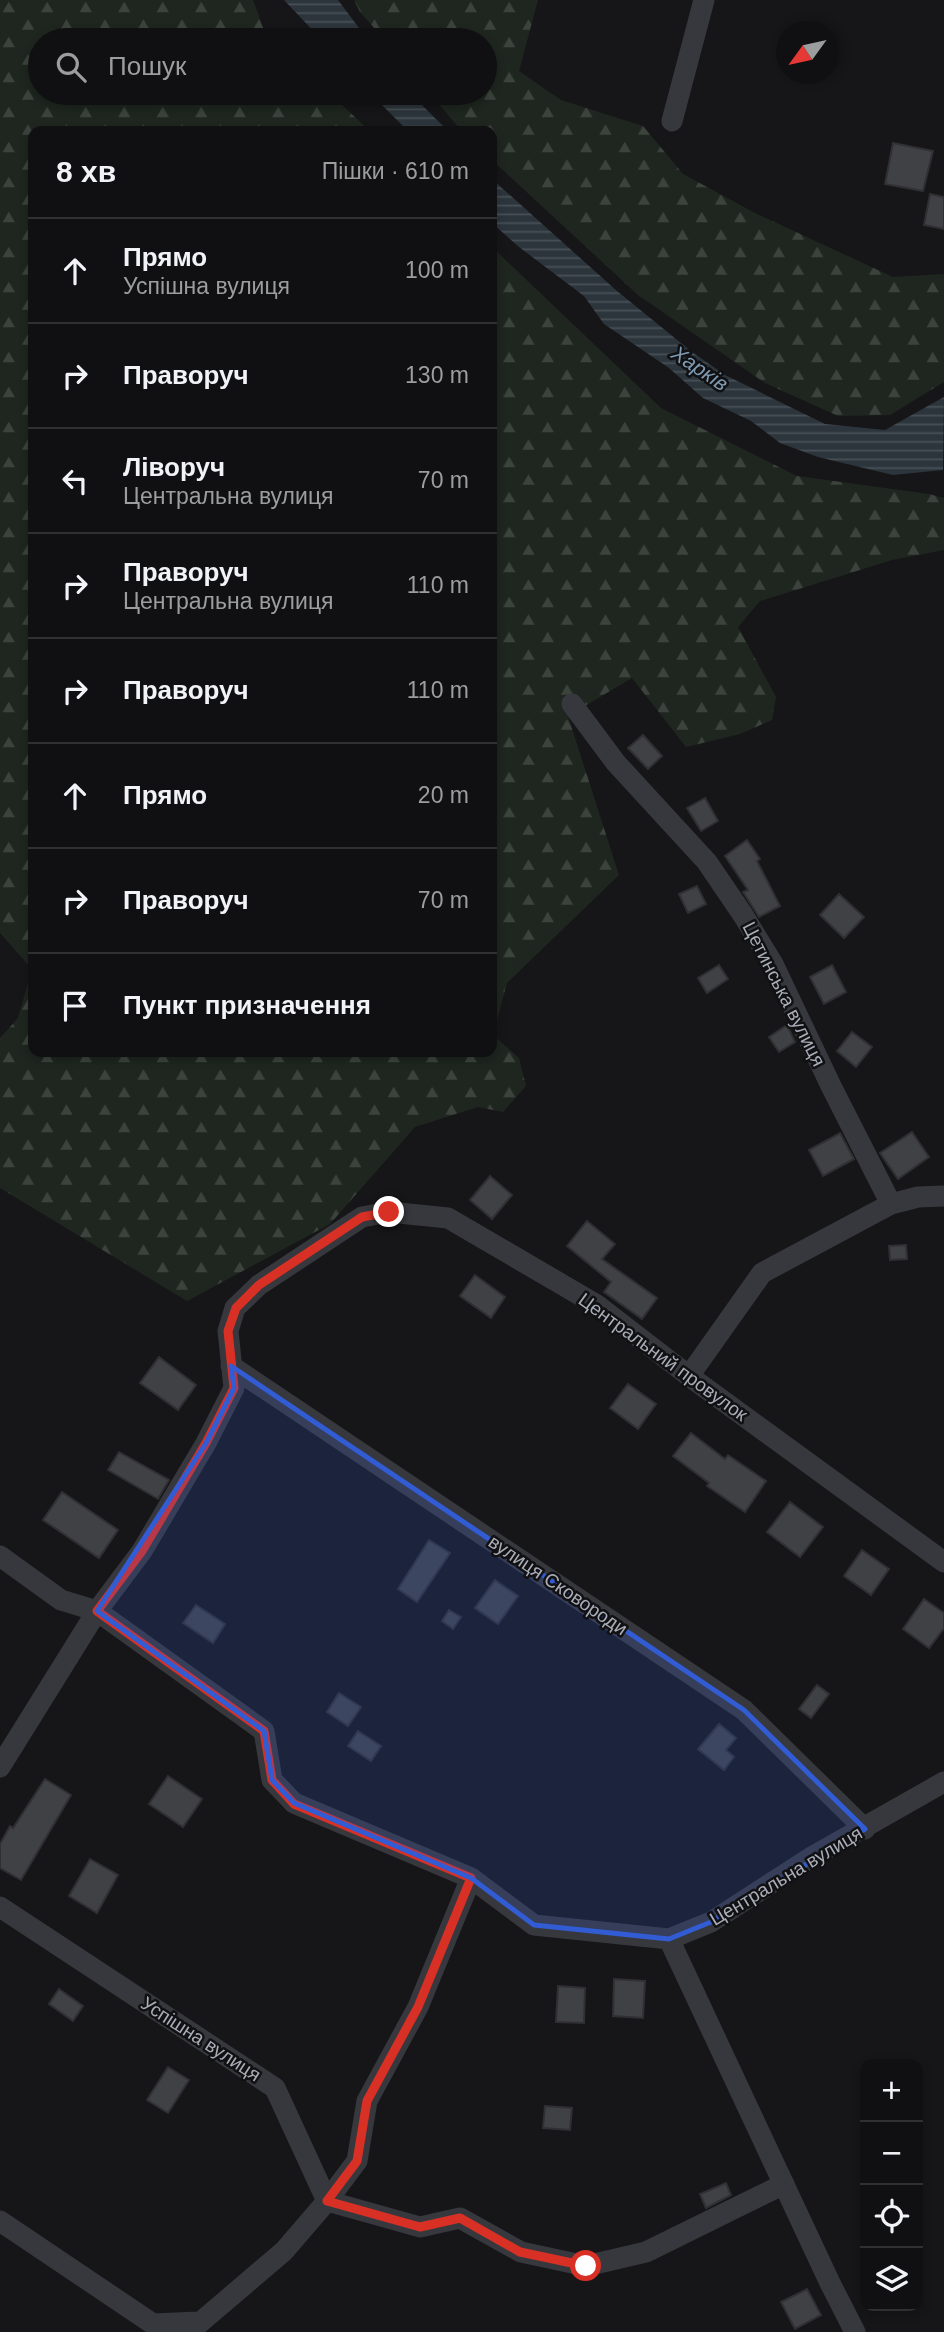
<!DOCTYPE html>
<html lang="uk">
<meta charset="utf-8">
<style>
body{margin:0;font-family:Arial,sans-serif;background:#19191b;color:#f1f3f6}
.controls{position:absolute;right:21px;bottom:21px;display:grid;overflow:hidden;border-radius:14px;box-shadow:0 4px 10px #0003}
.controls button{width:63px;height:63px;display:grid;place-items:center;padding:0;border:0;border-bottom:2px solid #303032;background:#101012;color:#f1f3f6;font:35px sans-serif}
.compass{position:absolute;left:776px;top:21px;width:63px;height:63px;border-radius:50%;background:#101012;box-shadow:0 4px 10px #0003;rotate:237deg}
.stop{position:absolute;width:21px;height:21px;margin:-16px;border:5px solid #d93025;border-radius:50%;background:#fff}
.stop.end{background:#d93025;border-color:#fff;box-shadow:0 2px 7px #0008}
.list{margin:0;padding:0;list-style:none}
h2{display:flex;justify-content:space-between;align-items:center;height:91px;margin:0;padding:0 28px;font-size:30px}
h2 small{font-size:23px;font-weight:400;color:#9c9d9f}
.list li{display:grid;grid-template-columns:46px 1fr auto;gap:21px;align-items:center;box-sizing:border-box;height:105px;padding:0 28px;border-top:2px solid #303032}
.list b{display:block;font-size:26px;white-space:nowrap}
.list p{margin:0;font-size:23px;white-space:nowrap;color:#9c9d9f}
.list em{font-size:23px;font-style:normal;color:#9c9d9f}
.icon{flex:none;width:38px;height:38px;fill:none;stroke:currentColor;stroke-width:2;stroke-linecap:round;stroke-linejoin:round}
.map{position:relative;flex:none;width:944px;height:2332px;overflow:hidden}
.search{position:absolute;background:#101012;box-shadow:0 4px 10px #0003;left:28px;top:28px;width:469px;height:77px;display:flex;align-items:center;gap:18px;box-sizing:border-box;padding:0 24px;border-radius:38px;color:#9c9d9f;font-size:26px}
.panel{position:absolute;background:#101012;box-shadow:0 4px 10px #0003;left:28px;top:126px;width:469px;height:931px;border-radius:14px}
.map>svg:first-child{display:block}
.forest{fill:url(#forest-firs)}
.water{fill:url(#water-rules)}
.building{fill:#404145;stroke:#303034;stroke-width:2}
.lines{fill:none;stroke-linecap:round;stroke-linejoin:round}
.street{stroke:#37383d;stroke-width:21}
.route{stroke:#d93025;stroke-width:9}
.marked{fill:#325cd3;fill-opacity:0.2;stroke:#325cd3;stroke-width:5;stroke-linejoin:round}
.labels{text-anchor:middle;dominant-baseline:central;stroke-width:5;stroke-linejoin:round;paint-order:stroke}
.street-label{font-size:19px;fill:#a8adb8;stroke:#111113}
.water-label{font-size:21px;font-style:italic;fill:#7f9bb3;stroke:#111113}
</style>
<div class="map">
<svg width="944" height="2332" viewBox="0 0 944 2332">
<defs>
<pattern id="forest-firs" width="22" height="20" patternUnits="userSpaceOnUse" patternTransform="scale(1.75)"><rect width="22" height="20" fill="#1e261f"/><path d="M5 1l3.5 6h-7zM16 11l3.5 6h-7z" fill="#3c433d"/></pattern>
<pattern id="water-rules" width="6" height="5" patternUnits="userSpaceOnUse" patternTransform="scale(1.75)"><rect width="6" height="5" fill="#2c353c"/><path d="M0 2.5h6" fill="none" stroke="#485056"/></pattern>
</defs>
<rect width="100%" height="100%" fill="#161618"/>
<path class="forest" d="M0,0H253L265,33L273,40H40V93H329L370,131H33V1052H492V247L661,408L797,476L929,494L944,498V550L892,560L760,601L738,627L776,697L772,720L740,734L686,747L632,678L568,716L619,875L507,983L493,1035L519,1058L526,1086L503,1112L478,1107L415,1127L330,1224L187,1301L0,1188V1038L18,1018L32,969L0,933Z
M354,0H538L519,71L561,100L643,126L683,174L755,213L893,277L944,274V382L890,415L838,416L765,383L638,295L492,160V131H462L429,93H485V40H385L360,12Z"/>
<path class="water" d="M284,0H338L368,40H322Z
M370,93H410L448,131H408Z
M492,179L617,291L692,352L725,375L825,424L885,430L944,397L943,470L893,475L818,457L780,443L751,421L703,398L669,368L604,324L584,296L519,247L492,223Z"/>
<path class="building" d="M893,143L933,151L923,191L885,184Z
M930,194L944,197V229L924,225Z
M643,735L662,756L648,769L628,748Z
M705,798L718,821L701,831L687,808Z
M747,840L760,859L757,861L780,906L759,917L743,892L748,890L725,856Z
M697,886L706,904L688,913L679,894Z
M839,894L864,917L844,938L820,915Z
M719,965L728,979L707,993L698,978Z
M832,965L846,992L824,1004L810,977Z
M787,1025L795,1042L779,1052L769,1037Z
M852,1032L872,1047L856,1067L837,1051Z
M912,1132L929,1157L898,1179L880,1153Z
M840,1133L854,1159L823,1176L809,1150Z
M490,1176L512,1195L492,1219L470,1200Z
M587,1221L615,1244L602,1259L657,1298L642,1319L604,1292L611,1282L567,1246Z
M906,1245L907,1259L890,1260L889,1246Z
M475,1275L505,1297L491,1318L460,1296Z
M159,1357L196,1385L178,1410L140,1383Z
M628,1384L656,1404L638,1429L610,1408Z
M691,1433L725,1459L728,1455L766,1481L745,1512L707,1486L709,1483L673,1456Z
M119,1452L169,1480L158,1499L108,1470Z
M62,1492L118,1530L99,1558L43,1520Z
M790,1502L823,1527L800,1557L767,1532Z
M429,1540L450,1553L417,1602L398,1589Z
M862,1550L889,1569L871,1595L844,1576Z
M495,1580L518,1596L498,1624L475,1608Z
M924,1599L944,1613V1628L929,1648L903,1629Z
M196,1605L225,1624L213,1643L183,1623Z
M449,1610L461,1617L453,1629L442,1621Z
M817,1685L829,1694L811,1718L799,1709Z
M339,1693L361,1707L348,1726L327,1712Z
M719,1724L736,1738L726,1750L734,1757L724,1770L698,1749Z
M358,1731L381,1746L371,1761L348,1746Z
M168,1776L202,1799L183,1827L149,1804Z
M45,1779L71,1795L21,1880L0,1868V1844L10,1826L13,1828Z
M90,1859L118,1875L97,1913L69,1896Z
M614,1979L645,1981L643,2018L613,2016Z
M558,1986L585,1988L584,2023L556,2022Z
M59,1989L83,2006L73,2021L49,2004Z
M168,2067L189,2080L168,2113L147,2100Z
M545,2106L572,2108L570,2130L543,2128Z
M726,2183L731,2195L706,2208L700,2194Z
M807,2289L821,2315L795,2329L781,2302Z"/>
<g class="lines">
<path class="street" d="M672,121L704,0
M572,704L616,763L707,862L743,915L773,964L831,1086L891,1204
M231,1366L744,1710L865,1829
M689,1376L762,1273L891,1204L918,1197L944,1196
M0,1556L61,1600L97,1611L264,1731L272,1780L294,1803L471,1878L534,1925L669,1939L711,1922L810,1858L944,1782
M0,1767L97,1611L142,1551L206,1443L234,1388L228,1331L235,1308L259,1285L362,1217L389,1212L448,1218L597,1305L689,1376L944,1562
M0,1907L275,2088L327,2201L420,2227L460,2218L521,2252L586,2266L646,2252L784,2184
M669,1939L830,2283L855,2332
M0,2221L153,2324L198,2322
M189,2332L284,2251L327,2201L357,2161L367,2101L418,2007L471,1878"/>
</g>
<g class="lines">
<path class="route" d="M389,1212L362,1217L259,1285L236,1308L228,1331L234,1388L206,1443L142,1551L97,1611L264,1731L272,1780L294,1804L471,1878L418,2007L367,2101L357,2161L327,2201L420,2227L460,2218L520,2252L586,2266"/>
</g>
<path class="marked" d="M231,1366L744,1710L865,1829L711,1922L669,1939L534,1925L471,1878L294,1803L272,1780L264,1731L97,1611L206,1443L234,1388Z"/>
<g class="labels">
<g class="street-label">
<text transform="translate(784 994) rotate(63)">Цетинська вулиця</text>
<text transform="translate(663 1357) rotate(36)">Центральний провулок</text>
<text transform="translate(558 1585) rotate(34)">вулиця Сковороди</text>
<text transform="translate(786 1876) rotate(-31)">Центральна вулиця</text>
<text transform="translate(201 2039) rotate(33)">Успішна вулиця</text>
</g>
<g class="water-label">
<text transform="translate(700 368) rotate(34)">Харків</text>
</g>
</g>
</svg>
<div class="controls">
<button>+</button>
<button>−</button>
<button><svg class="icon" aria-label="locate" viewBox="0 0 24 24"><circle cx="12" cy="12" r="6"/><path d="M12 2v4M12 18v4M2 12h4M18 12h4"/></svg></button>
<button><svg class="icon" aria-label="layers" viewBox="0 0 24 24"><path d="M12 4l9 5-9 5-9-5zM3 14l9 5 9-5"/></svg></button>
</div>
<svg class="compass" viewBox="-18 -18 36 36"><path d="M0-13l5 13h-10z" fill="#e53935"/><path d="M0 13l5-13h-10z" fill="#9c9d9f"/></svg>
<div class="stop" style="left:586px;top:2266px"></div>
<div class="stop end" style="left:389px;top:1212px"></div>
<div class="search"><svg class="icon" aria-label="search" viewBox="0 0 24 24"><circle cx="10" cy="10" r="6"/><path d="M15 15l6 6"/></svg>Пошук</div>
<section class="panel">
<h2>8 хв<small>Пішки · 610 m</small></h2>
<ul class="list">
<li><svg class="icon" aria-label="ahead" viewBox="0 0 24 24"><path d="M12 20V5M6 11l6-6 6 6"/></svg><div><b>Прямо</b><p>Успішна вулиця</p></div><em>100 m</em></li>
<li><svg class="icon" aria-label="right" viewBox="0 0 24 24"><path d="M7 20v-9h11M14 6l5 5-5 5"/></svg><div><b>Праворуч</b></div><em>130 m</em></li>
<li><svg class="icon" aria-label="left" viewBox="0 0 24 24"><path d="M17 20v-9H6M10 6l-5 5 5 5"/></svg><div><b>Ліворуч</b><p>Центральна вулиця</p></div><em>70 m</em></li>
<li><svg class="icon" aria-label="right" viewBox="0 0 24 24"><path d="M7 20v-9h11M14 6l5 5-5 5"/></svg><div><b>Праворуч</b><p>Центральна вулиця</p></div><em>110 m</em></li>
<li><svg class="icon" aria-label="right" viewBox="0 0 24 24"><path d="M7 20v-9h11M14 6l5 5-5 5"/></svg><div><b>Праворуч</b></div><em>110 m</em></li>
<li><svg class="icon" aria-label="ahead" viewBox="0 0 24 24"><path d="M12 20V5M6 11l6-6 6 6"/></svg><div><b>Прямо</b></div><em>20 m</em></li>
<li><svg class="icon" aria-label="right" viewBox="0 0 24 24"><path d="M7 20v-9h11M14 6l5 5-5 5"/></svg><div><b>Праворуч</b></div><em>70 m</em></li>
<li><svg class="icon" aria-label="arrive" viewBox="0 0 24 24"><path d="M6 21V4h12l-3 4 3 4H6"/></svg><div><b>Пункт призначення</b></div></li>
</ul>
</section>
</div>
